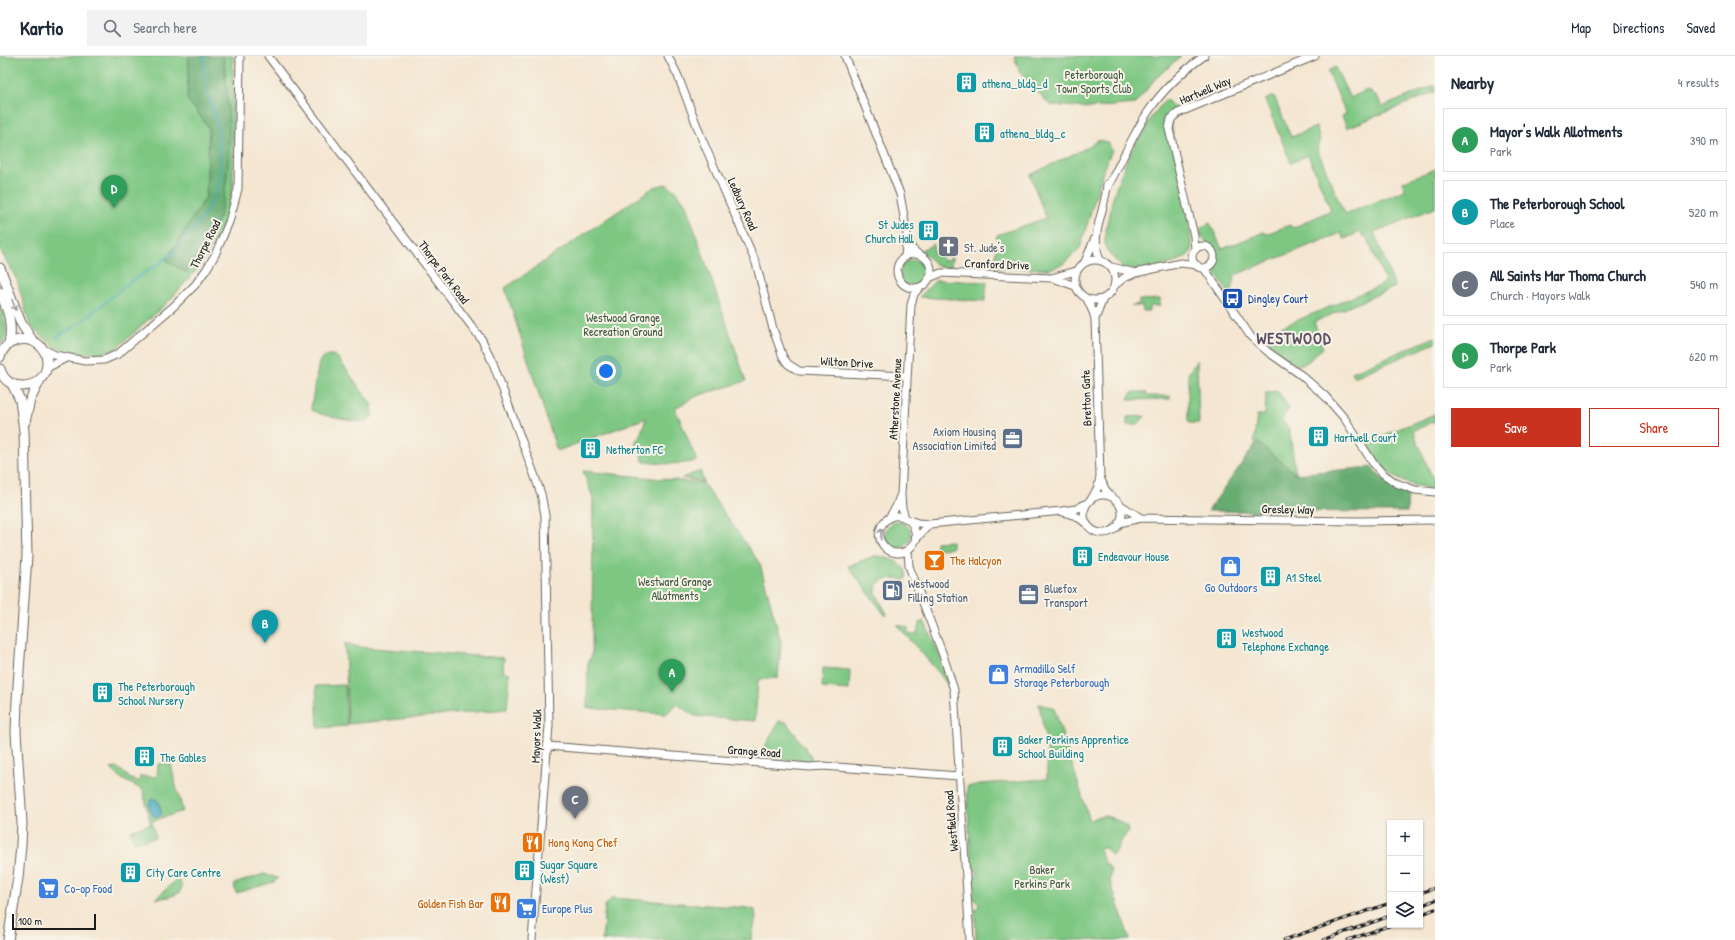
<!DOCTYPE html>
<meta charset="utf-8">
<style>
body{margin:0;font-family:"Patrick Hand",sans-serif;background:#f2f2f3;color:#1f2937}
.controls{position:absolute;right:12px;bottom:12px;display:grid;overflow:hidden;border-radius:0px;box-shadow:0 1px 3px #0004}
.controls button{width:36px;height:36px;display:grid;place-items:center;padding:0;border:0;border-bottom:1px solid #e0e1e3;background:#fff;color:#1f2937;font:20px sans-serif}
.scale{position:absolute;left:12px;bottom:10px;width:84px;box-sizing:border-box;padding-left:4px;border:2px solid #1c1c1c;border-top:0;font-size:11px;line-height:14px;white-space:nowrap;color:#1c1c1c;-webkit-text-stroke:3px #f7f3e8;paint-order:stroke}
.you{position:absolute;left:606px;top:315px;width:14px;height:14px;margin:-10px;border:3px solid #fff;border-radius:50%;background:#1a73e8;box-shadow:0 0 0 6px #1a73e833}
.badge{display:grid;place-items:center;width:26px;height:26px;border-radius:50%;background:#c8321e;color:#fff;font-size:13px;font-weight:700}
.pin{position:absolute;translate:-50% -33px;filter:drop-shadow(0 1px 2px #0008)}
.pin::after{content:'';position:absolute;top:21px;width:14px;height:12px;background:inherit;clip-path:polygon(0 0,100% 0,50% 100%)}
.list{margin:0;padding:0;list-style:none}
h2{display:flex;justify-content:space-between;align-items:center;height:52px;margin:0;padding:0 16px;font-size:17px}
h2 small{font-size:13px;font-weight:400;color:#747a83}
.list li{display:grid;grid-template-columns:26px 1fr auto;gap:12px;align-items:center;box-sizing:border-box;height:64px;margin:0 8px 8px;padding:0 8px;border:1px solid #e0e1e3;border-radius:0px}
.list b{display:block;font-size:15px;white-space:nowrap}
.list p{margin:0;font-size:13px;white-space:nowrap;color:#747a83}
.list em{font-size:13px;font-style:normal;color:#747a83}
.actions{display:flex;gap:8px;padding:12px 16px}
.actions a{flex:1;padding:9px 0;border:1px solid #c8321e;border-radius:0px;text-align:center;font-size:14px;color:#c8321e}
.actions .main{background:#c8321e;color:#fff}
.icon{flex:none;width:22px;height:22px;fill:none;stroke:currentColor;stroke-width:2;stroke-linecap:round;stroke-linejoin:round}
.map{position:relative;flex:none;width:1435px;height:884px;overflow:hidden}
header{display:flex;align-items:center;gap:24px;box-sizing:border-box;height:56px;padding:0 20px;background:#fff;border-bottom:1px solid #e0e1e3}
header strong{font-size:19px}
nav{display:flex;gap:22px;margin-inline-start:auto;font-size:14px}
.search{width:280px;height:36px;background:#f2f2f3;display:flex;align-items:center;gap:10px;box-sizing:border-box;padding:0 14px;border-radius:0px;color:#747a83;font-size:15px}
main{display:flex}
aside{flex:1;background:#fff}
.map>svg:first-child{display:block}
.green{fill:#7ec783;stroke:#4d7250}
.forest{fill:#66ac71;stroke:#416446}
.water{fill:#42aac2;stroke:#2f636f}
.lines{fill:none;stroke-linecap:round;stroke-linejoin:round}
.stream{stroke:#42aac2;stroke-width:1.5}
.tertiary-casing{stroke:#68635b;stroke-width:9}
.primary-casing{stroke:#68635b;stroke-width:11}
.tertiary{stroke:#fff;stroke-width:7}
.primary{stroke:#fff;stroke-width:9}
.rail-casing{stroke:#1c1c1c;stroke-width:3}
.rail{stroke:#f7f3e8;stroke-width:1.5;stroke-dasharray:4.5;stroke-linecap:butt}
.oneway{stroke:#999}
.labels{text-anchor:middle;dominant-baseline:central;stroke-width:4;stroke-linejoin:round;paint-order:stroke}
.park-label{font-size:12px;fill:#3e5840;stroke:#f7f3e8}
.culture-label{font-size:12px;fill:#0d838f;stroke:#f7f3e8;text-anchor:start}
.street-label{font-size:12px;fill:#1c1c1c;stroke:#f7f3e8}
.worship-label{font-size:12px;fill:#5b616d;stroke:#f7f3e8;text-anchor:start}
.transit-label{font-size:12px;fill:#164399;stroke:#f7f3e8;text-anchor:start}
.service-label{font-size:12px;fill:#4e5e75;stroke:#f7f3e8;text-anchor:start}
.food-label{font-size:12px;fill:#c56008;stroke:#f7f3e8;text-anchor:start}
.shop-label{font-size:12px;fill:#366cbe;stroke:#f7f3e8;text-anchor:start}
.district-label{font-size:16px;font-weight:bold;letter-spacing:1px;fill:#5f5066;stroke:#f7f3e8}
</style>
<header>
<strong>Kartio</strong>
<div class="search"><svg class="icon" aria-label="search" viewBox="0 0 24 24"><circle cx="10" cy="10" r="6"/><path d="M15 15l6 6"/></svg>Search here</div>
<nav><a>Map</a><a>Directions</a><a>Saved</a></nav>
</header>
<main>
<div class="map">
<svg width="1435" height="884" viewBox="0 0 1435 884">
<rect width="100%" height="100%" fill="#f7f3e8"/>
<filter id="ink" filterUnits="userSpaceOnUse"><feTurbulence type="fractalNoise" baseFrequency=".025" numOctaves="2"/><feDisplacementMap in="SourceGraphic" scale="8" xChannelSelector="R" yChannelSelector="G"/><feConvolveMatrix kernelMatrix="1 2 1 2 8 2 1 2 1" color-interpolation-filters="sRGB"/></filter>
<filter id="wash" filterUnits="userSpaceOnUse"><feTurbulence type="fractalNoise" baseFrequency=".012" numOctaves="4" result="noise"/><feDisplacementMap in="SourceGraphic" scale="16" xChannelSelector="R" yChannelSelector="G"/><feGaussianBlur stdDeviation="0.9" result="paint"/><feColorMatrix in="noise" values="0 0 0 0 0 0 0 0 0 0 0 0 0 0 0 0 0 1.4 0 .05"/><feComposite in="paint" operator="in"/></filter>
<g filter="url(#wash)">
<rect width="100%" height="100%" fill="#f4e6d1"/>
<path class="green" d="M0,0H233V132L223,171L200,210L169,245L116,293L103,297H73L56,292L30,270L17,224L0,194Z
M1014,0H1181L1156,22L1135,48L1090,52L1050,49L1020,17Z
M1335,11L1350,42L1367,34L1377,40L1382,51L1435,29V36L1347,72L1342,60L1346,58L1328,15Z
M1274,40L1291,81L1316,71L1320,85L1317,92L1341,150L1346,158L1405,134L1402,126L1435,113V152L1374,176L1395,231L1314,266L1323,292C1317,296 1310,305 1304,308C1295,313 1266,287 1258,281L1383,228L1385,225L1366,180L1363,181L1361,176L1344,183L1341,177L1235,219L1231,240L1216,219L1215,196L1201,180V171L1210,167L1222,193L1264,176L1266,178L1290,169L1293,172L1331,154L1308,99L1291,107L1265,44Z
M1166,43L1178,56L1170,62L1189,167L1192,195C1180,211 1143,214 1124,214C1119,207 1109,200 1106,192C1104,185 1106,174 1107,168C1115,122 1136,78 1166,43Z
M1098,84L1108,86L1112,94L1104,112L1080,192L1063,208L1050,213L995,212L997,179L1046,162L1030,119L1086,92Z
M666,128L677,136L686,149L746,325L697,340L675,352L697,405C678,409 662,408 644,406L635,386L640,380L646,362L557,395L505,232L654,131Z
M934,188L933,196H939L943,205L952,202L951,212L937,210L921,194Z
M900 217a13 13 0 1 1 26 0a13 13 0 1 1-26 0Z
M936,224L987,226L985,245L919,241Z
M1160,243V250H1150L1149,255H1143L1142,250H1131L1139,248V244Z
M0,247C4,259 12,280 0,290Z
M1435,281V287L1354,321L1352,316Z
M329,299H334L338,302L372,349L373,359C371,362 369,364 366,365C359,368 318,359 312,354L311,351L319,306L322,302Z
M1197,304L1199,367H1190L1188,364V318Z
M1278,335L1289,353L1282,364L1289,373L1296,418L1254,385L1257,359H1265L1266,336Z
M1134,336H1146L1147,340H1170V343L1128,344L1130,338Z
M1435,358V365L1413,375L1435,428V433C1399,429 1383,418 1367,386Z
M1145,360L1137,369H1127V361Z
M583,415L703,427L760,508L781,586L778,622L758,624L755,665L695,660L677,648L666,658L587,652L588,607L592,599L593,442Z
M700,415L704,426L682,422Z
M885 479a13 13 0 1 1 26 0a13 13 0 1 1-26 0Z
M952,485V492L936,493V486Z
M874,500C886,500 910,507 906,523L904,525C894,520 884,522 876,529V537L887,558L885,559L848,510Z
M924,565L939,598L950,633L940,618L897,569L908,571V577L917,578L919,567Z
M345,587L359,591L504,602L503,616L510,617L507,653L348,668Z
M823,612L850,614L849,634L822,632Z
M345,629L347,670L318,672L316,630Z
M1039,648L1054,652L1090,765C1103,755 1115,762 1127,771L1128,777C1120,784 1119,793 1112,800L1106,792H1102L1100,794L1105,809H1108L1111,815L1110,825L1130,884H976L975,854L980,848L974,843L972,822L978,818L971,807L967,731L980,728L1047,723V692Z
M779,665L786,666L811,700V705L759,702Z
M171,707L174,723L183,755L150,766L143,734L122,723L111,713L118,712L131,723L139,726L140,720L157,721L158,708Z
M152,767L156,782L134,786L130,775Z
M264,818L278,822L274,826L236,837L234,828Z
M178,820L182,831L179,837L169,841L155,843L174,826Z
M612,842L748,852L755,854L756,862L751,884H602L605,850Z"/>
<path class="forest" d="M189,0H223C230,46 233,118 219,162C215,176 195,206 186,217L166,204L206,141L209,72L187,43Z
M1257,386L1296,418L1371,411L1389,429L1408,437L1407,456L1208,455Z"/>
<path class="water" d="M151,743H156L159,746L162,758L157,761L152,759L149,749Z"/>
<g class="lines">
<path class="stream" d="M79,268L129,227L158,208L181,190L204,159L220,129L221,106L218,71L207,35L204,12L205,0
M57,281L74,271"/>
</g>
</g>
<g filter="url(#ink)">
<g class="lines">
<defs>
<path id="tertiary" d="M268,0L482,284L493,307L534,418L541,438L545,459L549,669L532,884
M668,0L678,20L702,83L756,207L773,273L783,301L788,308L799,315L907,320
M845,0L900,138L907,178L905,201
M1107,132C1121,107 1132,80 1148,56C1162,35 1183,15 1204,0
M908,181L912,193L919,199
M1192 201a11 11 0 1 1 22 0a11 11 0 1 1-22 0Z
M1195,194L1194,180L1169,73L1171,63L1178,57L1315,0
M897 215a17 17 0 1 1 34 0a17 17 0 1 1-34 0Z
M1075 224a20 20 0 1 1 40 0a20 20 0 1 1-40 0Z
M1100,204C1089,177 1106,154 1107,128
M1085,206L1094,184
M1112,211L1135,217
M1204,212L1251,281L1268,296L1301,319L1325,340L1345,363L1373,407L1382,417L1396,427L1415,434L1435,436
M929,222L941,217L1051,222L1076,215
M1053,222L1075,230
M1115,229L1124,222L1135,217L1181,207L1197,209
M1087,243L1093,256L1095,263L1100,420L1098,431L1092,442
M1095,263L1103,243
M43,293L55,299L85,305L104,304L118,298L174,250L195,229L206,214L215,199L229,166L238,133L240,0
M47,312L66,302
M1100,421L1105,433L1112,441
M1084 458a19 19 0 1 1 38 0a19 19 0 1 1-38 0Z
M1119,448L1141,462
M1063,456L1076,460L1087,468
M905,462L902,452L901,439L911,249L914,238L920,231
M888,463L896,451L900,440
M909,464L918,467L930,468L1062,455L1076,453L1087,447
M1119,467L1141,462L1357,465L1435,464
M915,485C920,461 890,450 881,471C878,477 879,484 883,489C889,498 902,500 910,492C913,490 914,487 915,485C919,479 925,473 930,468
M908,494L909,510L943,599L954,634L970,884
M548,690L810,711L823,710L959,720"/>
<path id="primary" d="M0,212L21,267L32,284
M0,236C8,253 13,269 9,287
M0,301C7,276 45,278 47,305C49,333 7,340 0,313
M25,366L30,344L40,324
M8,884L18,822L21,789L22,766L16,676L17,644L27,500L24,375L20,344L12,328"/>
</defs>
<use href="#tertiary" class="tertiary-casing"/>
<use href="#primary" class="primary-casing"/>
<use href="#tertiary" class="tertiary"/>
<use href="#primary" class="primary"/>
<defs>
<path id="rail" d="M1420,837L1435,832
M1420,850L1435,844
M1420,859L1435,853
M1284,884L1390,847
M1323,884L1390,860
M1348,884L1391,869"/>
</defs>
<use href="#rail" class="rail-casing"/>
<use href="#rail" class="rail"/>
</g>
<defs><path id="oneway-shaft" d="M-6 0H5M1.5-3L5.5 0L1.5 3" fill="none" stroke-width="1.6" stroke-linecap="round" stroke-linejoin="round"/></defs>
<g class="oneway">
<use href="#oneway-shaft" transform="translate(14 249) rotate(70)"/>
<use href="#oneway-shaft" transform="translate(881 478) rotate(-88)"/>
</g>
</g>
<defs>
<symbol id="building-square" viewBox="-11 -11 22 22"><rect x="-9" y="-9" width="18" height="18" rx="4" fill="#0f9aa8" stroke="#f7f3e8"/><path d="M-4-6H4V6H1V3H-1V6H-4ZM-2.5-4.3h1.7v1.8h-1.7ZM.8-4.3h1.7v1.8H.8ZM-2.5-1h1.7V.8h-1.7ZM.8-1h1.7V.8H.8Z" fill="#fff"/></symbol>
<symbol id="church-square" viewBox="-11 -11 22 22"><rect x="-9" y="-9" width="18" height="18" rx="4" fill="#6b7280" stroke="#f7f3e8"/><path d="M-1.2-6h2.4v3.5h3.3v2.4h-3.3V6h-2.4V-.1h-3.3v-2.4h3.3Z" fill="#fff"/></symbol>
<symbol id="bus-square" viewBox="-11 -11 22 22"><rect x="-9" y="-9" width="18" height="18" rx="4" fill="#1a4fb4" stroke="#f7f3e8"/><path d="M-5-6H5V4H4V6H2V4H-2V6H-4V4H-5ZM-3.5-4V0h7V-4ZM-3.5 1.2v1.5H-2V1.2ZM2 1.2v1.5H3.5V1.2Z" fill="#fff"/></symbol>
<symbol id="office-square" viewBox="-11 -11 22 22"><rect x="-9" y="-9" width="18" height="18" rx="4" fill="#5c6f8a" stroke="#f7f3e8"/><path d="M-6-3h4V-5.5h4V-3h4V5H-6ZM-1-4.5V-3h2v-1.5ZM-6 0V1H6V0Z" fill="#fff"/></symbol>
<symbol id="bar-square" viewBox="-11 -11 22 22"><rect x="-9" y="-9" width="18" height="18" rx="4" fill="#e8710a" stroke="#f7f3e8"/><path d="M-6-5H6L.8 .8V4.5H3.5V6h-7V4.5H-.8V.8Z" fill="#fff"/></symbol>
<symbol id="shop-square" viewBox="-11 -11 22 22"><rect x="-9" y="-9" width="18" height="18" rx="4" fill="#3f7fe0" stroke="#f7f3e8"/><path d="M-5-2.5h2.3a2.7 3.5 0 0 1 5.4 0H5L5.5 6h-11ZM-1.5-2.5h3a1.5 2.3 0 0 0-3 0Z" fill="#fff"/></symbol>
<symbol id="fuel-square" viewBox="-11 -11 22 22"><rect x="-9" y="-9" width="18" height="18" rx="4" fill="#5c6f8a" stroke="#f7f3e8"/><path d="M-5.5-6h7V0h2V4h1.3V-2.5L3-4.5l.8-.8L6-3V5H2.5V1h-1V6h-7ZM-4.2-4.7v3.2H.2V-4.7Z" fill="#fff"/></symbol>
<symbol id="restaurant-square" viewBox="-11 -11 22 22"><rect x="-9" y="-9" width="18" height="18" rx="4" fill="#e8710a" stroke="#f7f3e8"/><path d="M-5-6h1v4h1v-4h1v4h1v-4h1v5L-1.5 .5V6h-2V.5L-5-1ZM5-6V6H3V1.5H1.5Q1.5-4 5-6Z" fill="#fff"/></symbol>
<symbol id="supermarket-square" viewBox="-11 -11 22 22"><rect x="-9" y="-9" width="18" height="18" rx="4" fill="#3f7fe0" stroke="#f7f3e8"/><path d="M-6-5.5h2.5l.6 2H6L4.5 2H-2.5L-4.4-4H-6ZM-1.5 3.2a1.3 1.3 0 1 0 .1 0ZM3 3.2a1.3 1.3 0 1 0 .1 0Z" fill="#fff"/></symbol>
</defs>
<g fill-rule="evenodd">
<use href="#building-square" x="954" y="14" width="25" height="25"/>
<use href="#building-square" x="972" y="64" width="25" height="25"/>
<use href="#building-square" x="916" y="162" width="25" height="25"/>
<use href="#church-square" x="936" y="178" width="25" height="25"/>
<use href="#bus-square" x="1220" y="230" width="25" height="25"/>
<use href="#building-square" x="1306" y="368" width="25" height="25"/>
<use href="#office-square" x="1000" y="370" width="25" height="25"/>
<use href="#building-square" x="578" y="380" width="25" height="25"/>
<use href="#building-square" x="1070" y="488" width="25" height="25"/>
<use href="#bar-square" x="922" y="492" width="25" height="25"/>
<use href="#shop-square" x="1218" y="498" width="25" height="25"/>
<use href="#building-square" x="1258" y="508" width="25" height="25"/>
<use href="#fuel-square" x="880" y="522" width="25" height="25"/>
<use href="#office-square" x="1016" y="526" width="25" height="25"/>
<use href="#building-square" x="1214" y="570" width="25" height="25"/>
<use href="#shop-square" x="986" y="606" width="25" height="25"/>
<use href="#building-square" x="90" y="624" width="25" height="25"/>
<use href="#building-square" x="990" y="678" width="25" height="25"/>
<use href="#building-square" x="132" y="688" width="25" height="25"/>
<use href="#restaurant-square" x="520" y="774" width="25" height="25"/>
<use href="#building-square" x="512" y="802" width="25" height="25"/>
<use href="#building-square" x="118" y="804" width="25" height="25"/>
<use href="#supermarket-square" x="36" y="820" width="25" height="25"/>
<use href="#restaurant-square" x="488" y="834" width="25" height="25"/>
<use href="#supermarket-square" x="514" y="840" width="25" height="25"/>
</g>
<g class="labels">
<g class="park-label">
<text x="1094" y="18">Peterborough<tspan x="1094" dy="14">Town Sports Club</tspan></text>
<text x="623" y="261">Westwood Grange<tspan x="623" dy="14">Recreation Ground</tspan></text>
<text x="675" y="525">Westward Grange<tspan x="675" dy="14">Allotments</tspan></text>
<text x="1042" y="813">Baker<tspan x="1042" dy="14">Perkins Park</tspan></text>
</g>
<g class="culture-label">
<text x="982" y="27">athena_bldg_d</text>
<text x="1000" y="77">athena_bldg_c</text>
<text x="914" y="168" text-anchor="end">St Judes<tspan x="914" dy="14">Church Hall</tspan></text>
<text x="1334" y="381">Hartwell Court</text>
<text x="606" y="393">Netherton FC</text>
<text x="1098" y="500">Endeavour House</text>
<text x="1286" y="521">A1 Steel</text>
<text x="1242" y="576">Westwood<tspan x="1242" dy="14">Telephone Exchange</tspan></text>
<text x="118" y="630">The Peterborough<tspan x="118" dy="14">School Nursery</tspan></text>
<text x="1018" y="683">Baker Perkins Apprentice<tspan x="1018" dy="14">School Building</tspan></text>
<text x="160" y="701">The Gables</text>
<text x="540" y="808">Sugar Square<tspan x="540" dy="14">(West)</tspan></text>
<text x="146" y="816">City Care Centre</text>
</g>
<g class="street-label">
<text transform="translate(1205 34) rotate(-23)">Hartwell Way</text>
<text transform="translate(743 148) rotate(66)">Ledbury Road</text>
<text transform="translate(205 188) rotate(-63)">Thorpe Road</text>
<text transform="translate(997 208) rotate(2)">Cranford Drive</text>
<text transform="translate(444 216) rotate(53)">Thorpe Park Road</text>
<text transform="translate(847 306) rotate(3)">Wilton Drive</text>
<text transform="translate(1086 342) rotate(-92)">Bretton Gate</text>
<text transform="translate(895 343) rotate(-87)">Atherstone Avenue</text>
<text transform="translate(1288 453) rotate(1)">Gresley Way</text>
<text transform="translate(536 680) rotate(-88)">Mayors Walk</text>
<text transform="translate(754 695) rotate(4)">Grange Road</text>
<text transform="translate(951 765) rotate(-95)">Westfield Road</text>
</g>
<g class="worship-label">
<text x="964" y="191">St. Jude's</text>
</g>
<g class="transit-label">
<text x="1248" y="242">Dingley Court</text>
</g>
<g class="service-label">
<text x="996" y="375" text-anchor="end">Axiom Housing<tspan x="996" dy="14">Association Limited</tspan></text>
<text x="908" y="527">Westwood<tspan x="908" dy="14">Filling Station</tspan></text>
<text x="1044" y="532">Bluefox<tspan x="1044" dy="14">Transport</tspan></text>
</g>
<g class="food-label">
<text x="950" y="504">The Halcyon</text>
<text x="548" y="786">Hong Kong Chef</text>
<text x="484" y="847" text-anchor="end">Golden Fish Bar</text>
</g>
<g class="shop-label">
<text x="1231" y="531" text-anchor="middle">Go Outdoors</text>
<text x="1014" y="612">Armadillo Self<tspan x="1014" dy="14">Storage Peterborough</tspan></text>
<text x="64" y="832">Co-op Food</text>
<text x="542" y="852">Europe Plus</text>
</g>
<g class="district-label">
<text x="1294" y="282">WESTWOOD</text>
</g>
</g>
</svg>
<div class="controls">
<button>+</button>
<button>−</button>
<button><svg class="icon" aria-label="layers" viewBox="0 0 24 24"><path d="M12 4l9 5-9 5-9-5zM3 14l9 5 9-5"/></svg></button>
</div>
<div class="scale">100 m</div>
<div class="you"></div>
<div class="pin badge" style="left:672px;top:636px;background:#2e9e5b">A</div>
<div class="pin badge" style="left:265px;top:587px;background:#0f9aa8">B</div>
<div class="pin badge" style="left:575px;top:763px;background:#6b7280">C</div>
<div class="pin badge" style="left:114px;top:152px;background:#2e9e5b">D</div>
</div>
<aside>
<h2>Nearby<small>4 results</small></h2>
<ul class="list">
<li><span class="badge" style="background:#2e9e5b">A</span><div><b>Mayor's Walk Allotments</b><p>Park</p></div><em>390 m</em></li>
<li><span class="badge" style="background:#0f9aa8">B</span><div><b>The Peterborough School</b><p>Place</p></div><em>520 m</em></li>
<li><span class="badge" style="background:#6b7280">C</span><div><b>All Saints Mar Thoma Church</b><p>Church · Mayors Walk</p></div><em>540 m</em></li>
<li><span class="badge" style="background:#2e9e5b">D</span><div><b>Thorpe Park</b><p>Park</p></div><em>620 m</em></li>
</ul>
<div class="actions"><a class="main">Save</a><a>Share</a></div>
</aside>
</main>
